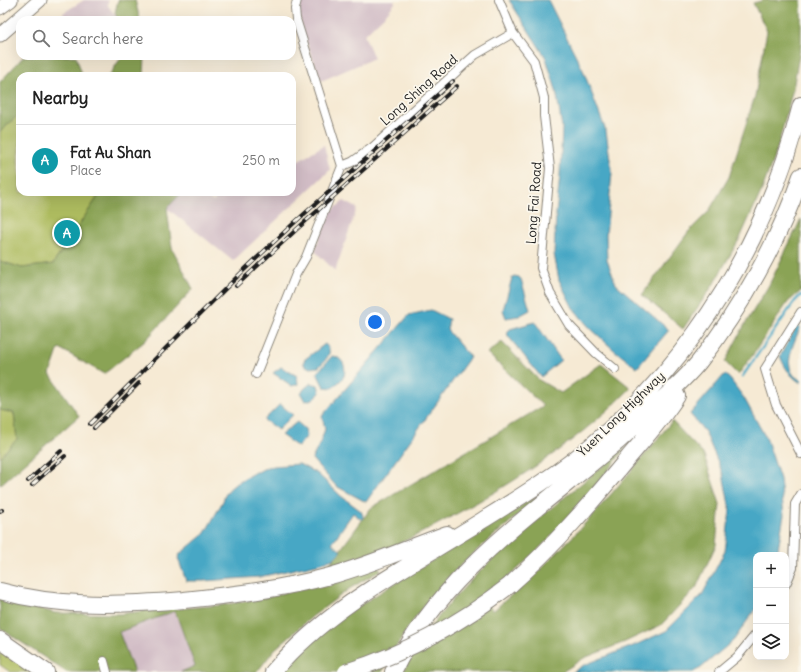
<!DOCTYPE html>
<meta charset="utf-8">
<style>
body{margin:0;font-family:Delius,sans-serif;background:#f6f6f6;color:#222}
.controls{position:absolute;right:12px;bottom:12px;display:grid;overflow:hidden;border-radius:8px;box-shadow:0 4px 16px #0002}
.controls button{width:36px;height:36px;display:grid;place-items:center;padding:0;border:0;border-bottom:1px solid #e0e0e0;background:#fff;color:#222;font:20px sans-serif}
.you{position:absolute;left:375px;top:322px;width:14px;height:14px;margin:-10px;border:3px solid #fff;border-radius:50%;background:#1a73e8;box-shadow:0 0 0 6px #1a73e833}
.badge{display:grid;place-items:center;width:26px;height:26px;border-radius:50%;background:#b45309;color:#fff;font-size:13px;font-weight:700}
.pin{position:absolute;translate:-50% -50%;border:2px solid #fff;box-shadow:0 1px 4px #0006}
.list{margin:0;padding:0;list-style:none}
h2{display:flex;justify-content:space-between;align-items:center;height:52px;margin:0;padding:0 16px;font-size:17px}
h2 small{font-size:13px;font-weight:400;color:#767676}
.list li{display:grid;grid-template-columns:26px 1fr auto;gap:12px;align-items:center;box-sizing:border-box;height:72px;padding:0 16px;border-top:1px solid #e0e0e0}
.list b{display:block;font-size:15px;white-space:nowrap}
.list p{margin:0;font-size:13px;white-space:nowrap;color:#767676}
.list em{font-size:13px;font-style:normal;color:#767676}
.icon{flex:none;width:22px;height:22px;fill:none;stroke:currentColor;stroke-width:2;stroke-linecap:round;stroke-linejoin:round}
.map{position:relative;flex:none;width:801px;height:672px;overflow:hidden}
.search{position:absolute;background:#fff;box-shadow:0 4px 16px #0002;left:16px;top:16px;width:280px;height:44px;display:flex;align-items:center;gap:10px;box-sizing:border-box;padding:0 14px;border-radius:12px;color:#767676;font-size:15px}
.panel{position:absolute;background:#fff;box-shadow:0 4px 16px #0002;left:16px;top:72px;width:280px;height:124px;border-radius:12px}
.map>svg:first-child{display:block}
.industrial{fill:#d2bdc6}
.green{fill:#adbb5e;stroke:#646c3d}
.forest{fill:#8aa355;stroke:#536038}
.water{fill:#46a7c5;stroke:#316270}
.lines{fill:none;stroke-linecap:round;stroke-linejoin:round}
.stream{stroke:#46a7c5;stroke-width:2.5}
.street-casing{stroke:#898378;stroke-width:10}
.primary-casing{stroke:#898378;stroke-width:15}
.highway-casing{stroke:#898378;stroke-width:18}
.street{stroke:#fff;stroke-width:8}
.primary{stroke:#fff;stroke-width:13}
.highway{stroke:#fff;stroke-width:16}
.rail-casing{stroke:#1c1c1c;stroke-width:4}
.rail{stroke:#fbf7ec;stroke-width:2.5;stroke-dasharray:8;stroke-linecap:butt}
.highway-bridge-casing{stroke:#898378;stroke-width:18;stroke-linecap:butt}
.highway-bridge{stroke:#fff;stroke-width:16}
.labels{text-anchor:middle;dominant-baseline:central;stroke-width:3.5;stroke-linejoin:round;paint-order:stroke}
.street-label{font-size:13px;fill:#1c1c1c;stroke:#fbf7ec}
</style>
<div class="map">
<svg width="801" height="672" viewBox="0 0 801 672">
<rect width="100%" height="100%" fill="#fbf7ec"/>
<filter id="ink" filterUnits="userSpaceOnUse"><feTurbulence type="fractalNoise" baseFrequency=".025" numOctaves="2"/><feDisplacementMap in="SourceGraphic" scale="8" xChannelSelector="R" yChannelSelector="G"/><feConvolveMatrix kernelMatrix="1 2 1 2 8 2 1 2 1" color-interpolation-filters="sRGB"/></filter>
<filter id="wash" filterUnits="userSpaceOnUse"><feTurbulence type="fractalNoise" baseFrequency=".012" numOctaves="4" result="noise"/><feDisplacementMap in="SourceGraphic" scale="16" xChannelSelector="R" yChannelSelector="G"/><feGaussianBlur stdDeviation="0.9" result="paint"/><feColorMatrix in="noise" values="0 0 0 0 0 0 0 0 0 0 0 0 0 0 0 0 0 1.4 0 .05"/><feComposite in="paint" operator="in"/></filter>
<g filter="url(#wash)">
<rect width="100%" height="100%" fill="#f6ead4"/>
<path class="industrial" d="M84,0H108V6L119,20H65L63,13Z
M301,0H394L395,3L386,14L364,35L374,58L321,81L304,36L298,13Z
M324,145L330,170L233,261L162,204L174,192H196L214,202L218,192H292V164Z
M344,201L357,208L335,271L315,251L326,215Z
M174,611L195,666L181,672H134L119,632Z"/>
<path class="green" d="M17,116L20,117V152L18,160L20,172V192H101L53,264L22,268L0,261V132Z
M0,410L14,413L17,439L0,457Z
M0,647L37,672H10L0,665Z"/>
<path class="forest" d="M118,0H135L140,20H118L115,13Z
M765,0H801V44L793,89L778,146L762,190L740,238L713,285L683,329L642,295L689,231L709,211L729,177L755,96L767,31L753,3Z
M24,56H76L82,74L89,76H20V117L17,116L0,132V82Z
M122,56H145L144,76H109Z
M101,192H183L167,208L172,248L193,289L145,341L104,374L59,348L50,374L79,416L0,485V457L17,439L14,413L0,410V261L22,268L53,264Z
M801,219V291L788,302L752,356L738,375L725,362L744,326L769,285Z
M502,342L539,380L561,393L601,364L631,388C582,437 527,475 467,508C442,522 417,536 391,547C371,556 348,561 327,568L371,508L543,406L487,353Z
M672,421L704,455L720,504L716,545L696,588L661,625L625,642L584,658L562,672H403C412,652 425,634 439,616C493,549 564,500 629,444C595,487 561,530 520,567C508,578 495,588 482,598L493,611C507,598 523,586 536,573C586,526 629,474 672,421Z
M556,484C516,518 473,550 438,589C416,614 397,643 382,672H280L331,624L384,590Z
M378,566L381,570L349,589L313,616L275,649L257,672H181L195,666L175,611L119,632L134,672H66L0,628V597L10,601L55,613L120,614L175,607V609L222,605L269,597Z"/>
<path class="water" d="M509,0H548L583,70L606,131L612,173L606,235L607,260L616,284L669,330L637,368L614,350L588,326L573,308L559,280L554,254L556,214L560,175L562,127L556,90L546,58Z
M514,276L519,277L521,279L530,310L519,316L506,318L503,310L512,278Z
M431,310L449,319L447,330L470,357L366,502L336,486L312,459L320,443L325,429L322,416L409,315Z
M535,322L561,360L541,377L508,336L507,332L510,329Z
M798,324L800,328C795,341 784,361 793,374C795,377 799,379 801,380V383C791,377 784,367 780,356Z
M325,344C335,352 325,360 319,367L310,368L304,365V360Z
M332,356C342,357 347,366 344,376C342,380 336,385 332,388L324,387L317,373Z
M281,367L297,376L298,384L292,386L273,373Z
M725,374L730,379L744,398L767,440L780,479L784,515L777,555H756V608L734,640L701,668L693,672H573L584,665L633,646L666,631L702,595L725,551L730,510L723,474L705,432L690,414Z
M311,383L318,385L320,393L313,399L305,401L301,394L304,389Z
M280,404L293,415L278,430L264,420Z
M297,422L305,429L307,436L298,447L281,435Z
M299,464L318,474L341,496L361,511L363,516L362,520L353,513L332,543L341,551L333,559L322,563L259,577L204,581H186L178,558L180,554L205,533L223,501C226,486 244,479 255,472H258L267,467L274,466Z"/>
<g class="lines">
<path class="stream" d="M742,377L795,301L801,295"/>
</g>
</g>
<g filter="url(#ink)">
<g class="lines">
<defs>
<path id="street" d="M499,0L513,33L534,61L544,98V116L550,168L541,268L550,293L569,325L596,353L615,369
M342,166L352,162L373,147L475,55L513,33
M801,312L765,369L776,405L801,454
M256,374L296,274L306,257L342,166L296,19L295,9L297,0
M786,584L793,568L795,504L801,494
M104,661L107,672
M719,672L737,657L756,634"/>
<path id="primary" d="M0,8L11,0
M0,35L40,0"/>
<path id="highway" d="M510,585C554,546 591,503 628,458C645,438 663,418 677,396
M0,591C61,608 121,605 184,600C233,595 282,589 330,576C370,565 408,548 447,534
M0,640L46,672
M273,672C330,605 410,566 483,520C520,497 559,473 592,445C696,357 768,237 801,105
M393,672C441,574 534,513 615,444C629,432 642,419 655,406C670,392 686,378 699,362C741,308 779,241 801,176"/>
</defs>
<use href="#street" class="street-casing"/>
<use href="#primary" class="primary-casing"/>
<use href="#highway" class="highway-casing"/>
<use href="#street" class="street"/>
<use href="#primary" class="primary"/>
<use href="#highway" class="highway"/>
<defs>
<path id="rail" d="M236,286L297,229L457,86
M90,424L242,272L293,224L453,81
M94,428L139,383
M28,481L61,451
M32,485L65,456
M0,511L2,510"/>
</defs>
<use href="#rail" class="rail-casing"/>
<use href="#rail" class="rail"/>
<defs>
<path id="highway-bridge" d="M346,672C407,653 460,624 510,585"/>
</defs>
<use href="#highway-bridge" class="highway-bridge-casing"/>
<use href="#highway-bridge" class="highway-bridge"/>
</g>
</g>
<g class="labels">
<g class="street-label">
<text transform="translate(419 90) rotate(-42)">Long Shing Road</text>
<text transform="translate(534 203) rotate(-86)">Long Fai Road</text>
<text transform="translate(621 414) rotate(-44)">Yuen Long Highway</text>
</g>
</g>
</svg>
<div class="controls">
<button>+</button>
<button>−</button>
<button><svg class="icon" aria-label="layers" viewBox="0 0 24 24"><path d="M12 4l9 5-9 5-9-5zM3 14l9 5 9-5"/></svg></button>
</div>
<div class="you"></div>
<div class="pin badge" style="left:67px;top:233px;background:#0f9aa8">A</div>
<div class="search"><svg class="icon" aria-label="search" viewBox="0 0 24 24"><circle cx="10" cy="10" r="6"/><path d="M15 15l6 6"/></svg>Search here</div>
<section class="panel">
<h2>Nearby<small></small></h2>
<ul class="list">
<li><span class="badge" style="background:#0f9aa8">A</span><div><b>Fat Au Shan</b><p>Place</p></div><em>250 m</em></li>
</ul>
</section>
</div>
